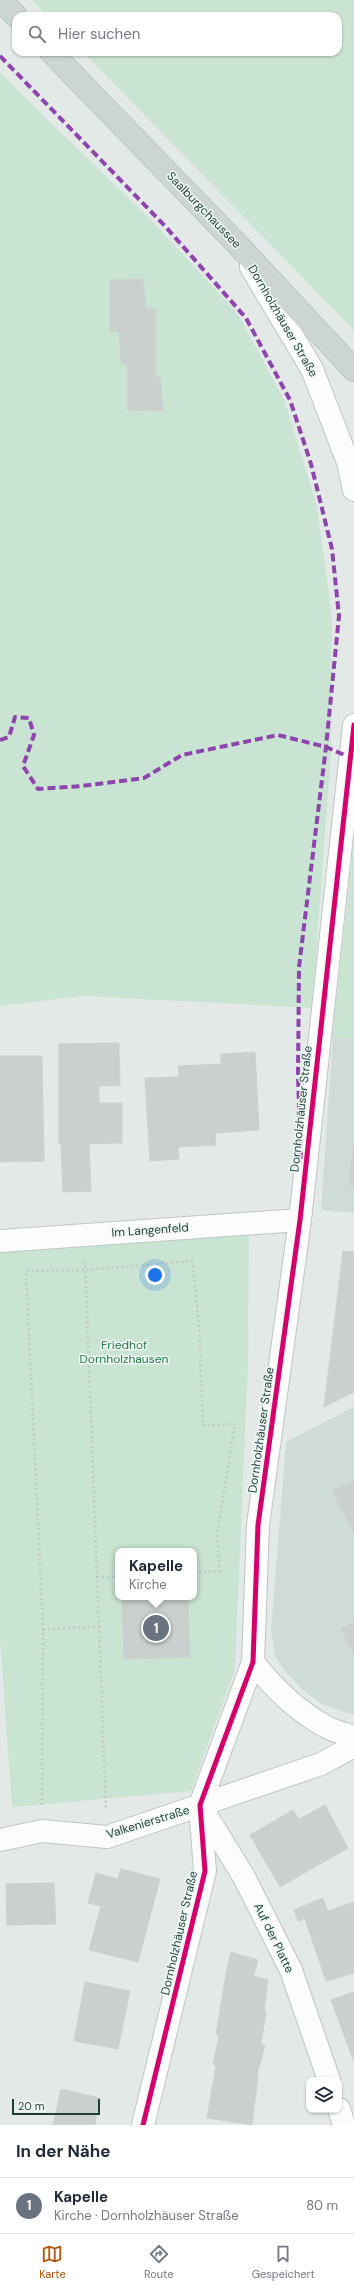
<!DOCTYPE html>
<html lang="de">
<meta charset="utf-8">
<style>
body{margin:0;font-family:"DM Sans",sans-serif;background:#f2f2f3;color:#1f2937}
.controls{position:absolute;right:12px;bottom:12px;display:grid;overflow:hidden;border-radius:8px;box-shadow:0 1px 3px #0004}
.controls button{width:36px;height:36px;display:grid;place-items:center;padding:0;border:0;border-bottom:1px solid #e0e1e3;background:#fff;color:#1f2937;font:20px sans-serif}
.scale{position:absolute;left:12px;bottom:10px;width:88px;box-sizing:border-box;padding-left:4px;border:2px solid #1f3e37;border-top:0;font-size:11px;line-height:14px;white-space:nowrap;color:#1f3e37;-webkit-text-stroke:3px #f0f8f5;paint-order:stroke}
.you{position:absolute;left:155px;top:1275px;width:14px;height:14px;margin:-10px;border:3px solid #fff;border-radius:50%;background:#1a73e8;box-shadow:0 0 0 6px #1a73e833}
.badge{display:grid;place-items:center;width:26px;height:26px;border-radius:50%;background:#b45309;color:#fff;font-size:13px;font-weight:700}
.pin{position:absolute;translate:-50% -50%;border:2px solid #fff;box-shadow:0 1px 4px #0006}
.popup{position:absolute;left:115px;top:1548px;width:82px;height:52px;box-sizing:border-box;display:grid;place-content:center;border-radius:8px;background:#fff;filter:drop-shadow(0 1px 3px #0005);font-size:13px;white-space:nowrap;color:#747a83}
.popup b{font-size:15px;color:#1f2937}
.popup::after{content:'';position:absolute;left:50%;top:100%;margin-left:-8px;border:8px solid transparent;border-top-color:#fff}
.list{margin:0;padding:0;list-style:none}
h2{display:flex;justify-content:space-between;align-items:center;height:52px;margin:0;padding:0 16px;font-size:17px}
h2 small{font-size:13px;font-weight:400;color:#747a83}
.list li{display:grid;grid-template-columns:26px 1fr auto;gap:12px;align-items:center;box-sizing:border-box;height:56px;padding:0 16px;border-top:1px solid #e0e1e3}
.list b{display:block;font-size:15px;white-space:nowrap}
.list p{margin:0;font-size:13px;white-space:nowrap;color:#747a83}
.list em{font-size:13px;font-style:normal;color:#747a83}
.icon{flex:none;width:22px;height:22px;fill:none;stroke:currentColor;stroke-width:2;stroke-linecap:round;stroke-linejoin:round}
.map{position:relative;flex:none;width:354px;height:2125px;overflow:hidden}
.search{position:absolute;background:#fff;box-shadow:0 1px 3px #0004;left:12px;right:12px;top:12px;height:44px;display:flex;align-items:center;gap:10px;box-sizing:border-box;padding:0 14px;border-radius:12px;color:#747a83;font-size:15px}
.sheet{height:108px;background:#fff}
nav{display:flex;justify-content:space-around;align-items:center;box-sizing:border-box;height:56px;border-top:1px solid #e0e1e3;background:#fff;font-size:11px;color:#747a83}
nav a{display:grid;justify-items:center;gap:2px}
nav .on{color:#b45309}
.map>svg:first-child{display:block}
.built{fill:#cfdbd6}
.green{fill:#cae4d3;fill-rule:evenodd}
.building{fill:#c9d0cd;stroke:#cbd2cf}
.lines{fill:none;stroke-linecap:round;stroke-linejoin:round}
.street-casing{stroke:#bfc6c3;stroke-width:24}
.primary-casing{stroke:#bbc5c3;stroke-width:24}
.path{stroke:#bfcac7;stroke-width:2.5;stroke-dasharray:2 3;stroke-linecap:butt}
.street{stroke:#fbfcfb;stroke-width:22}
.primary{stroke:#ccd5d3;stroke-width:22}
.quiet{stroke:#8e44ad;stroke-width:4;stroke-dasharray:8 4;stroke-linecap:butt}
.cycleway-casing{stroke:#f0f8f5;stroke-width:8}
.cycleway{stroke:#d6006c;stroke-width:5}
.labels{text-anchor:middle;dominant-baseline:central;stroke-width:3;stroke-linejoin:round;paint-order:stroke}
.street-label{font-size:12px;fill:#1f3e37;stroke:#f0f8f5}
.park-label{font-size:12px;fill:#257949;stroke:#f0f8f5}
</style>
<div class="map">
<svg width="354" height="2125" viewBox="0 0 354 2125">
<rect width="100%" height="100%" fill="#e2e9e6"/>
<path class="built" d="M333,1037L354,1038V1213L321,1210Z
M354,1407V1714L344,1712L322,1704L303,1690L285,1671L275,1656L271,1630L286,1442Z"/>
<path class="green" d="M32,0H354V330L83,52H338V16H47Z
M0,73L151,220L238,314L285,402L317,506L332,618L331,753L312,1008L82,996L0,1006Z
M354,844V1038H332Z
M249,1221L248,1363L235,1669L191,1791L12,1807L0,1638V1232ZM118,1551H194V1597H118Z"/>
<path class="building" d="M143,279L146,309H156V378L160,377L163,411L127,410V364L121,363L119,331L110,332V280Z
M119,1043L120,1085L99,1086V1103H122V1143L59,1144V1044Z
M255,1052L259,1130L215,1133L216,1145L178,1147L179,1159L150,1161L145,1078L179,1077L178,1066L221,1064V1054Z
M0,1056H42L44,1161L0,1162Z
M354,1142V1186L349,1185Z
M89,1143L91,1191L63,1192L61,1144Z
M343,1251L354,1252V1392L324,1407Z
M354,1480V1533L332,1491Z
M188,1597L190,1657L124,1659L122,1600Z
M354,1622V1654L341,1629Z
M325,1805L348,1848L280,1887L250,1835L293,1810L299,1819Z
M121,1869L160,1879L138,1962L89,1950L101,1906L88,1903L96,1873L118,1879Z
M54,1883L56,1924L7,1925L6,1884Z
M323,1898L328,1911L298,1921L294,1910Z
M354,1902V1973L326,1981L305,1919Z
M231,1952L258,1960L254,1975L227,1968Z
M227,1968L268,1980L264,2011L266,2012L261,2044L265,2045L257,2074L258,2076L252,2125L207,2118L216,2066L213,2064L219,2036L216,2034Z
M85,1982L130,1991L118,2049L74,2041Z
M354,1992V2062L331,2000Z
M61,2089L100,2098L95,2125H53Z"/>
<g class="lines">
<defs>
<path id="street" d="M251,267L312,369L348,462L354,490
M0,1241L300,1220
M253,1662C273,1687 297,1711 325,1726C333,1731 345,1734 354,1737
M203,1810L244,1877L291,1970L329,2080
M0,1840L42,1831L107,1837L321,1764L354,1746
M339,2109L344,2125
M143,2125L205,1871L200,1805L253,1662L258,1525L300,1220L354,725"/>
<path id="primary" d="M1,0L16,16
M51,52L238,245L354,370"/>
</defs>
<use href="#street" class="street-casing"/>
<use href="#primary" class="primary-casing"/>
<path class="path" d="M85,1261L106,1810
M97,1577L118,1576
M43,1630L99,1626
M42,1805L43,1630L26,1271L85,1270L192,1261L199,1324L203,1425L235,1424L217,1534L220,1571L194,1573"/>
<use href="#street" class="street"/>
<use href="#primary" class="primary"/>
<path class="quiet" d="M0,56L165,226L246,318L290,400L311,464L332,549L339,616L326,747L299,967L298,1075L301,1163
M0,740L9,737L15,717L29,718L34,735L23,766L38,789L82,786L144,778L182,755L278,735L326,747L354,759"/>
<defs>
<path id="cycleway" d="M143,2125L205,1871L200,1805L253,1662L258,1525L300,1220L354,725"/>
</defs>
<use href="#cycleway" class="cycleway-casing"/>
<use href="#cycleway" class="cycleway"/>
</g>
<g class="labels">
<g class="street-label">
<text transform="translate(204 210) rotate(46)">Saalburgchaussee</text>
<text transform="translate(283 321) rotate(60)">Dornholzhäuser Straße</text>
<text transform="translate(301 1109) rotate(-84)">Dornholzhäuser Straße</text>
<text transform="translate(150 1230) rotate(-4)">Im Langenfeld</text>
<text transform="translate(261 1430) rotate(-82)">Dornholzhäuser Straße</text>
<text transform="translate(148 1822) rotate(-17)">Valkenierstraße</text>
<text transform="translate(179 1933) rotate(-77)">Dornholzhäuser Straße</text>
<text transform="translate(274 1938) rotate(64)">Auf der Platte</text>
</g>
<g class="park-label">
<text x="124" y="1345">Friedhof<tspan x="124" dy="14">Dornholzhausen</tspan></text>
</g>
</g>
</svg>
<div class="controls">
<button><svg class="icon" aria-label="layers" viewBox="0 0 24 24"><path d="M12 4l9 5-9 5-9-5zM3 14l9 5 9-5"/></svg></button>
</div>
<div class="scale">20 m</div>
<div class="you"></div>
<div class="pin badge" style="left:156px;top:1628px;background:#6b7280">1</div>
<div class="popup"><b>Kapelle</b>Kirche</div>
<div class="search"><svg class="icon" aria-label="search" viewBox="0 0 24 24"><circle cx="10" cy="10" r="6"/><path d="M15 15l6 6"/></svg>Hier suchen</div>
</div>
<section class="sheet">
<h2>In der Nähe<small></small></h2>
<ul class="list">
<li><span class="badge" style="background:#6b7280">1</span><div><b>Kapelle</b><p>Kirche · Dornholzhäuser Straße</p></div><em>80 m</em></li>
</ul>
</section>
<nav>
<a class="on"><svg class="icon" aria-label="map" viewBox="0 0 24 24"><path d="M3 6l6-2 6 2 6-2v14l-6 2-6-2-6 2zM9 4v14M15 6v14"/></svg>Karte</a>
<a><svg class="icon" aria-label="directions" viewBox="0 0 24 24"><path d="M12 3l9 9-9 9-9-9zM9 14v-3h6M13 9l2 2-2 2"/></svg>Route</a>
<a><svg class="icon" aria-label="saved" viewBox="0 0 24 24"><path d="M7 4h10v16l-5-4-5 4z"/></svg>Gespeichert</a>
</nav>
